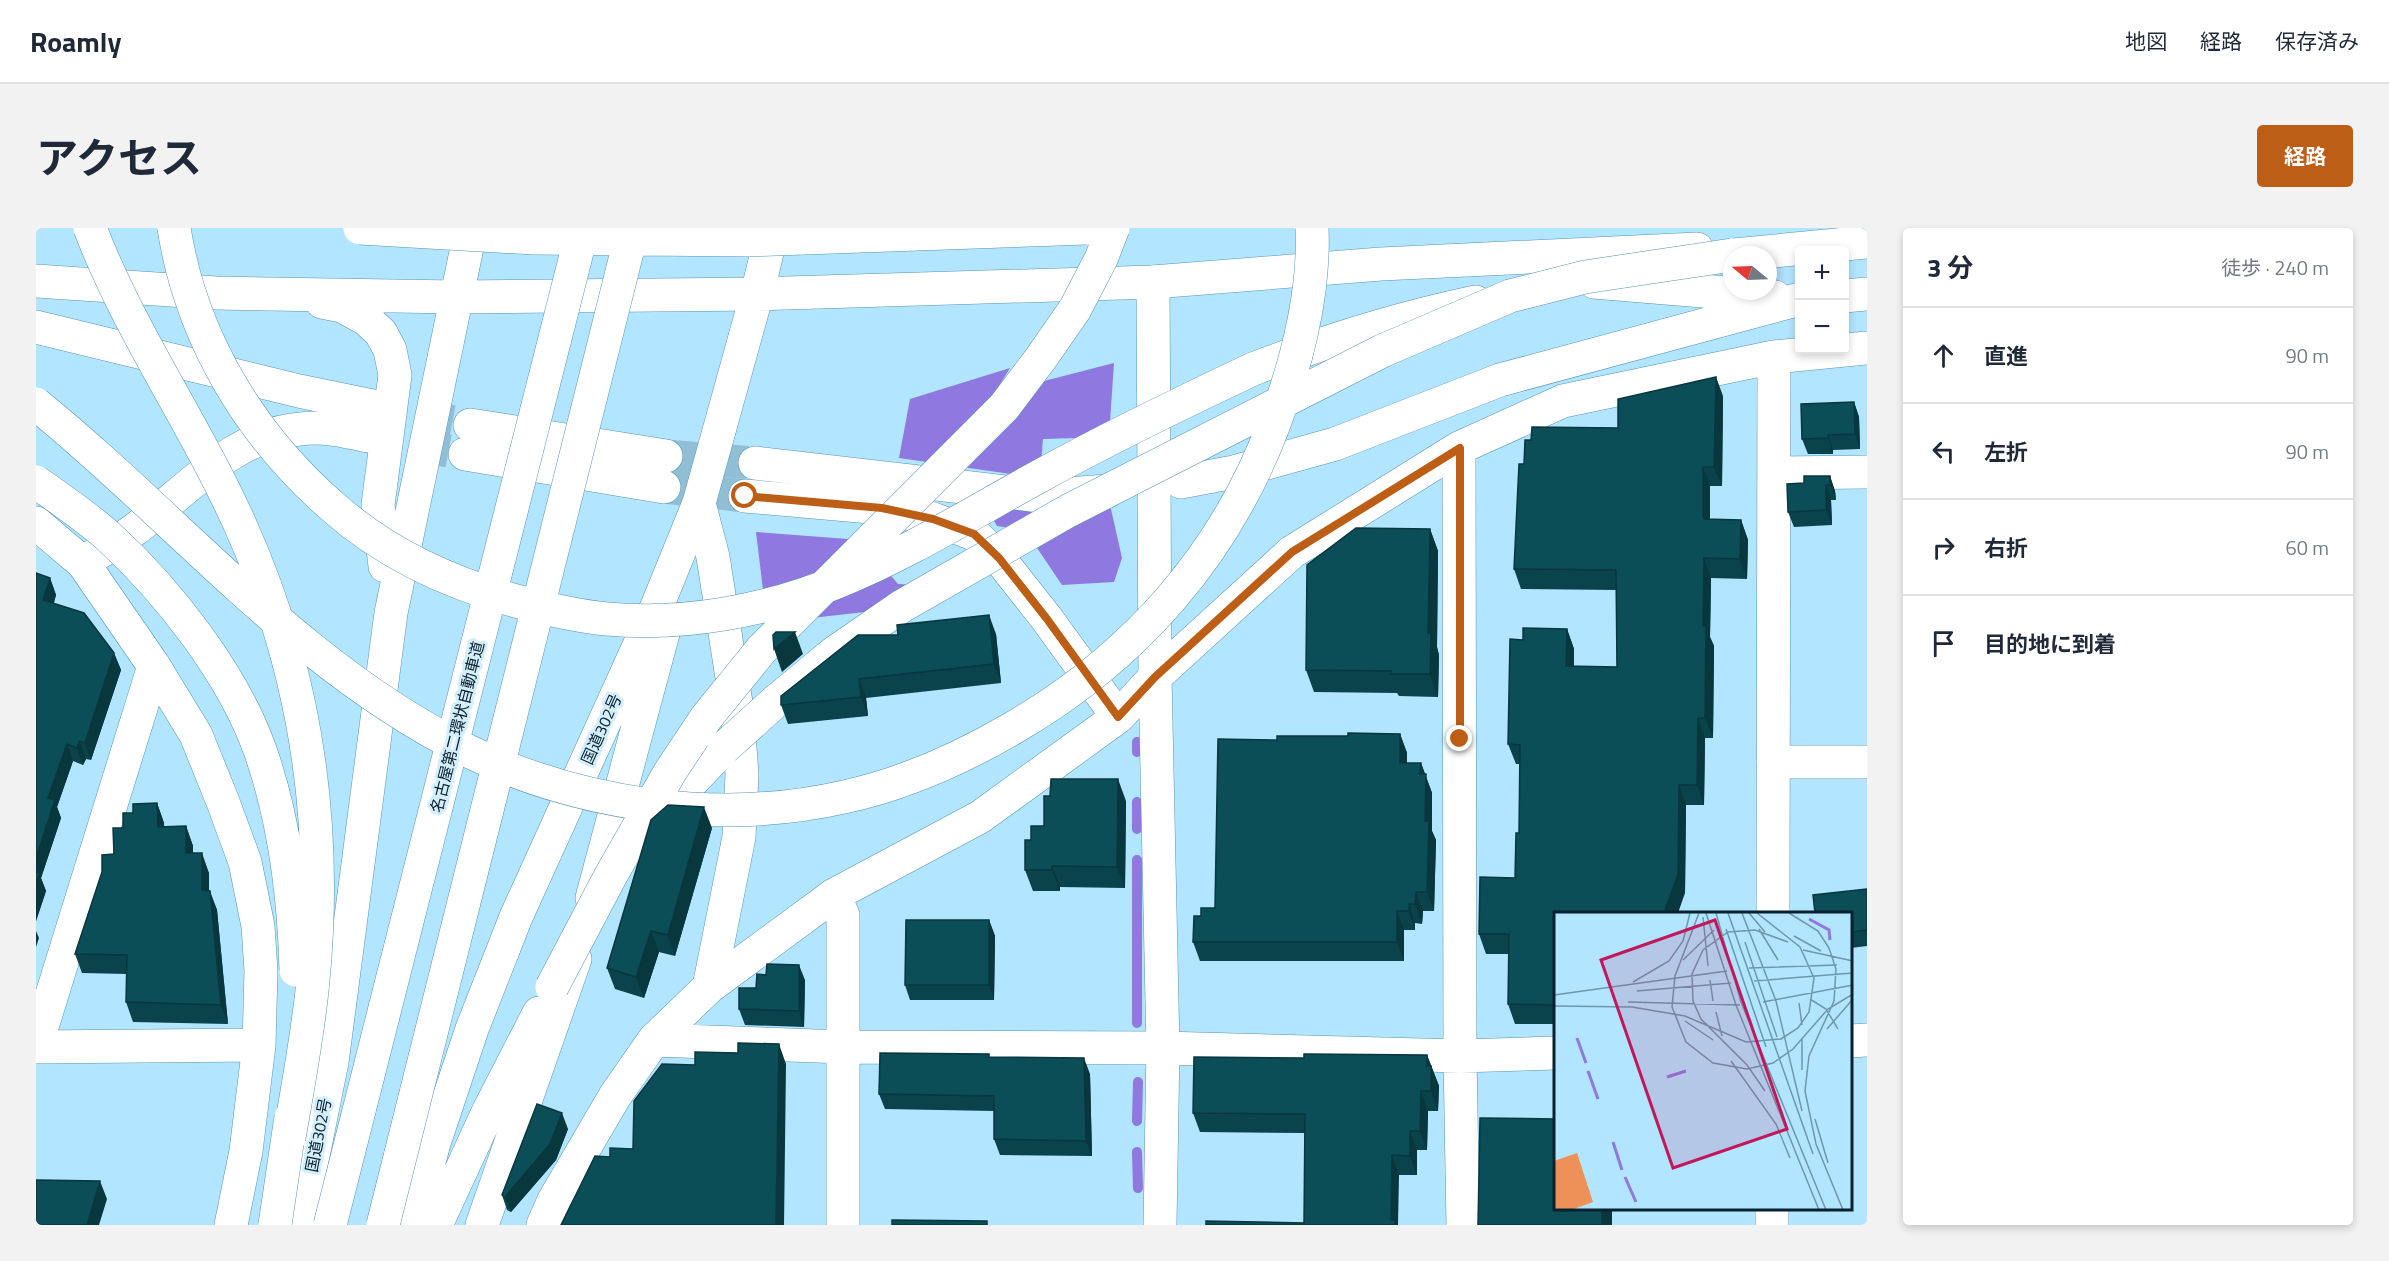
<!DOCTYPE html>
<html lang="ja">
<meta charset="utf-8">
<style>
body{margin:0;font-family:"Titillium Web","Noto Sans JP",sans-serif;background:#f2f2f3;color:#1f2937}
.controls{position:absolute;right:18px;top:18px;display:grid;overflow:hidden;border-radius:6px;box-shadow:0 3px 9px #0003}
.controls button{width:54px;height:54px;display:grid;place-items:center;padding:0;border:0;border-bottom:2px solid #e0e1e3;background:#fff;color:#1f2937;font:30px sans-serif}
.compass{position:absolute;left:1687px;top:18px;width:54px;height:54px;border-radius:50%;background:#fff;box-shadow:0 3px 9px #0003;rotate:289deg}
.stop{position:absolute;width:18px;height:18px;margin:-14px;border:4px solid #bd5e16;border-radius:50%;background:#fff}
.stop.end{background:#bd5e16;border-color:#fff;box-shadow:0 2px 6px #0008}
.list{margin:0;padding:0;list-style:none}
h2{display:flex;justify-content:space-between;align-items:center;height:78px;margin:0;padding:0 24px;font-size:26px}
h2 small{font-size:20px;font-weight:400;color:#747a83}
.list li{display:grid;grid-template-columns:39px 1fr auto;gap:18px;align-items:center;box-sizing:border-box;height:96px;padding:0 24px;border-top:2px solid #e0e1e3}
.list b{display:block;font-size:22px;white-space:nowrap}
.list em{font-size:20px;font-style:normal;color:#747a83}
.icon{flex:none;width:33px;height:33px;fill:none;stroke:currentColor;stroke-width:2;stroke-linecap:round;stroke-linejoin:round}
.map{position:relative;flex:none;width:1831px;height:997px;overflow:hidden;border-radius:6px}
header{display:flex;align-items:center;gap:36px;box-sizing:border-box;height:84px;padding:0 30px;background:#fff;border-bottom:2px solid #e0e1e3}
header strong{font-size:28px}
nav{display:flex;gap:33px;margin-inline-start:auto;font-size:21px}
.intro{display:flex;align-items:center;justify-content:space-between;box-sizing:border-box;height:144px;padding:0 36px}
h1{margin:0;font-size:42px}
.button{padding:15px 27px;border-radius:6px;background:#bd5e16;color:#fff;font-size:21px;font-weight:700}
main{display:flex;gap:36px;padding:0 36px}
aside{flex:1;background:#fff;border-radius:6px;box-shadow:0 3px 9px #0003}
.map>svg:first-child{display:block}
.water{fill:#8f79e1}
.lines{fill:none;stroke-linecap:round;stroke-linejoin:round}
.stream{stroke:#8f79e1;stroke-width:10}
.minor-tunnel{stroke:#90bed5;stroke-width:33;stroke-dasharray:33 16;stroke-linecap:butt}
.highway-tunnel{stroke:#90bed5;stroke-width:33;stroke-dasharray:33 16;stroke-linecap:butt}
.minor-casing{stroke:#5694b3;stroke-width:34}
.highway-casing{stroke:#5694b3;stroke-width:34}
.minor{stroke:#fff;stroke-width:33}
.highway{stroke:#fff;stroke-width:33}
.highway-bridge-casing{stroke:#5694b3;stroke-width:34;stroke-linecap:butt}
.highway-bridge{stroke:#fff;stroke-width:33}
.wall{fill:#0a434c}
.shaded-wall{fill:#08373e}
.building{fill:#0c4e58;stroke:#08373e;stroke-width:1.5}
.route{stroke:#bd5e16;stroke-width:8}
.labels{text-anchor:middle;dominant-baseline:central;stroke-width:6;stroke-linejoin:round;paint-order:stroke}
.street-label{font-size:16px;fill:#07222e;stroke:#d5eefb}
.inset-river{fill:none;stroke:#8f79e1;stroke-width:3}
.inset-road{fill:none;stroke:#6e97ab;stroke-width:1.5}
.view{fill:#c2185b;fill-opacity:0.15;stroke:#c2185b;stroke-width:3}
.inset-edge{fill:none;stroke:#07222e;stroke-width:3}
</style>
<header>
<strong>Roamly</strong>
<nav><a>地図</a><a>経路</a><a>保存済み</a></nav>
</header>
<div class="intro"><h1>アクセス</h1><a class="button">経路</a></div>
<main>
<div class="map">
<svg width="1831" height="997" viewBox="0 0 1831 997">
<rect width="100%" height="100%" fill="#b2e5ff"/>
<path class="water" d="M1078,135L1073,209L1007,211L1004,250L863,230L874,171L974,140L958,166Z
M951,280L1075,281L1086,330L1078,354L1026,357L989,302L961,298Z
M720,304L812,311L831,319L862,356L880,357L882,378L731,395Z"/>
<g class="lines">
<path class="stream" d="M1101,524V514
M1101,574V601
M1101,632V795
M1101,893L1102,854
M1101,924L1102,960"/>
<path class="minor-tunnel" d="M332,208L429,226
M628,259L709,268"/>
<path class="highway-tunnel" d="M336,178L434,197
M630,228L719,235"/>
<defs>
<path id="minor" d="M1117,54L1119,449L1127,820L1124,997
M1423,220L1424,828L1427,997
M429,226L628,259
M1738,245L1831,244
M709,268L846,280L897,291L938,306L963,330L1011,391L1082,489
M663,275L677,329L701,481L706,546L703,609L673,759
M0,295L47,335L118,438L160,507L187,574L209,634L222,698L225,743L223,817L210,923L195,997
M56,329C70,320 85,312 98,302C149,265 196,207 264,201C287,198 309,203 332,208
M1737,534H1831
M798,667L807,687V997
M1737,685L1738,129
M618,812L808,819L1127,820L1424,828L1519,825
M1814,813L1831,812
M0,818L118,438
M0,819L223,817
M507,997L518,972L579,868L618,812L673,759L798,667L944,589L1082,489L1119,449L1256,324L1423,220L1527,173L1738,129L1831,120
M1736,997V980"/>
<path id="highway" d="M0,53L180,65L420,69L721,66L1117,54L1345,36L1661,21
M1558,54L1739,69
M1808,68L1831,66
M286,74L306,78L330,91L345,105L354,122L359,147L342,277L349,338
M0,99L263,163L336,178
M1217,141C1290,113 1364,90 1440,74
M434,197L630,228
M719,235L1004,268L1072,263
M1145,254L1198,244L1299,216L1464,152L1764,71
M614,597L688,520
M556,670L629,398
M263,997L296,834L355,385L435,0
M376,997L398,915L436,801L480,689L622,376L663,275L721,66L737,0
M400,997L453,882L503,785
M446,997L539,731"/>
</defs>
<use href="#minor" class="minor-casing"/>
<use href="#highway" class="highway-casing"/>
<use href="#minor" class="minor"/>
<use href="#highway" class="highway"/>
<defs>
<path id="highway-bridge" d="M54,0C94,105 161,199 206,301C270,445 292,596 277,753C272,806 262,858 253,910
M138,0C155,109 214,207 297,279C349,325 413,355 480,373C510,381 540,388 571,391C647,398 731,383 801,354C871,326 936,285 1002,249C1073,210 1145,175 1217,141
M324,0L498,10L712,12L1050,0
M1698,27L1831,14
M0,176C143,292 265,442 434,524C548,578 684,597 808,569C868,556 924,531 977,500C1098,430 1189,327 1238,196C1261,134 1279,66 1276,0
M0,254C24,271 51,289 73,309C132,363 197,446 224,522C249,593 258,667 260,742
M688,520L740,473L798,425L866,378L1032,283L1346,123L1474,68L1549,49L1696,27
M516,759L575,647L634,544L670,490L726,421L968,179L1005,130L1039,81L1065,31L1077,0
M239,997L255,889
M294,997L547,0
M347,997L597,0"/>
</defs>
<use href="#highway-bridge" class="highway-bridge-casing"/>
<use href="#highway-bridge" class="highway-bridge"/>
</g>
<path class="wall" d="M1687,168L1686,258H1674V292H1705L1712,312L1711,351L1675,350L1674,409L1678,418L1677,510H1669L1668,577H1650L1649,665L1519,685V796H1479L1472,776L1473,726H1450L1443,706L1479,650L1483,605L1484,536H1480L1472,516L1487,412L1531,401L1538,421V438L1581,439L1580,362L1485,361L1478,341L1488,236L1495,212L1582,200Z
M1818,174L1823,189L1824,221L1797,222V226H1772L1766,211Z
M1794,248L1799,263L1800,272H1795L1796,297L1758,299L1752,284L1768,255Z
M1394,301L1402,323L1401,419L1403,427L1402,469L1363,468L1361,465L1278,464L1270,442Z
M14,350L20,367L18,375L78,425L85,442L55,532L50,531L47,537L37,533L21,579L25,590L5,650L10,663L0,693Z
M960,406L965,455L830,470L832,488L752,496L745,477L862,407Z
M1364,506L1371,525V535H1385L1396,565V603L1400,612L1398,683H1387L1386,696L1379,695V702H1368V733H1164L1157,714L1165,688L1179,680L1241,512Z
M1090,573L1089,660L1024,659V663H997L989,642L995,612L1008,598Z
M121,575L128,595V599L150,598L157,618V625L173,645V663L181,682L192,796L97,794L90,774L91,746L46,745L39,726L87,600L97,585Z
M676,600L639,728L623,724L608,770L579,761L571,740Z
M1831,661V718L1815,720V685Z
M953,692L959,708L958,772H874L869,757Z
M769,752L768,799L709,797L703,781L720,760Z
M1391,827L1403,858L1402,883H1392L1391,922H1381V947H1363L1268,995L1269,905L1164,904L1157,885L1268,830Z
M954,829L1054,846L1056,928L964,927L958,911V883L849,881L843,866Z
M532,901L520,932L475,984L471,982L466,967Z"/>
<path class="shaded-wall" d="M1680,149L1687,168L1686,258L1678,239Z
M1818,174L1823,189L1824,221L1819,206Z
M1792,207L1797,222V226L1792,210Z
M1667,239L1674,258V308L1667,288Z
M1794,248L1799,263L1800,272L1794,257Z
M1790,257L1795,272L1796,297L1790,282Z
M1705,292L1712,312L1711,351L1704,331Z
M1394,301L1402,323L1401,419L1403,427L1402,469L1394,446L1392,405Z
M1668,330L1675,350L1674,409L1678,418L1677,510L1669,490L1667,398Z
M14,350L20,367L13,389L7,372Z
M953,387L960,406L965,455L958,436Z
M1531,401L1538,421V458L1530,438Z
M759,404L767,426L746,444L738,421Z
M78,425L85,442L55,532L49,515Z
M823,451L830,470L832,488L825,469Z
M1662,490L1669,510L1668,577L1661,557Z
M1364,506L1371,525L1370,554L1364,535Z
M43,513L50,531L47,537L41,520Z
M31,516L37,533L21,579L25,590L5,650L10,663L0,693V630L12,570Z
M1385,535L1396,565V603L1400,612L1398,683L1391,664L1389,593L1384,546Z
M1082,551L1090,573L1089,660L1081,639Z
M1643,557L1650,577L1649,665L1642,685H1628Z
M121,575L128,595L129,619L122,599Z
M668,579L676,600L639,728L632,707Z
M150,598L157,618V645L150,625Z
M166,625L173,645V682L166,662Z
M1016,638L1024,659V663L1016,642Z
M174,663L181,682L192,796L185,777Z
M1380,664L1387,683L1386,696L1379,676Z
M1373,676L1379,695V702L1373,683Z
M1361,683L1368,702V733L1361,714Z
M953,692L959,708L958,772L953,757Z
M0,703L3,710L0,719Z
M615,703L623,724L608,770L600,749Z
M763,737L769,752L768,799L763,783Z
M743,816L750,836L748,997H740Z
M1391,827L1403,858L1402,883L1395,863L1391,838Z
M1048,830L1054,846L1056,928L1050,913Z
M1385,863L1392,883L1391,922L1384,903Z
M526,885L532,901L520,932L475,984L469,969Z
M1374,903L1381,922V947L1374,928Z
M1356,927L1363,947L1362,997H1356L1355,992Z
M64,953L71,971L63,997H51Z
M1566,981H1576V997H1566Z"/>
<path class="building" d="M1680,149L1678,239H1667V288L1668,291L1705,292L1704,331L1668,330L1667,398H1670L1669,490H1662L1661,557H1643L1642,646L1628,685H1519V777L1472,776L1473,706H1443L1444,649L1479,650L1480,605H1483L1484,517L1472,516L1474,411L1487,412V400L1531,401L1530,438L1581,439L1580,342L1478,341L1483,236H1488L1489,212H1495L1496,199L1582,200V171Z
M1818,174L1819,206L1792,207V210L1766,211L1765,176Z
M1768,248H1794V257H1790V282L1752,284L1751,256L1768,255Z
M1320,300L1394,301L1392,405H1395L1394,446H1354L1355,443L1270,442L1271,337Z
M0,345L14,350L7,372L48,385L78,425L49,515L43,513L41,520L31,516L12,570L19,572L0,630Z
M953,387L958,436L823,451L825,469L745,477V468L822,407H862L861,397Z
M740,404H759L738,421L737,407Z
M1312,505L1364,506V535H1385L1384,546H1390L1389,593H1393L1391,664H1380L1379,676H1373V683H1361V714H1157L1158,688H1165V680H1179L1182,511L1241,512V508H1312Z
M1015,551H1082L1081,639L1016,638V642H989V612H995V598H1008V568H1014Z
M121,575L122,599L150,598V625H166V662L174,663L185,777L90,774L91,727L39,726L66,644V627L78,626L77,600H87V585H97V576Z
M632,577L668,579L632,707L615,703L600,749L571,740L615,592Z
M0,644L4,645L0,656Z
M1831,661V702L1815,704V685H1779L1777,667Z
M870,692H953V757H869Z
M731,736L763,737V783L703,781V760H720L721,746L730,747Z
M702,815L743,816L740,997H525L559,928L574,929V920L597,921L598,873L626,836L659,837V824L702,825Z
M844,825L953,826V829L1048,830L1050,913L958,911V868L843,866Z
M1268,826L1391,827V838H1395V863H1385L1384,903H1374V928L1356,927L1355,992H1359V997H1170V993L1268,995L1269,886L1157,885L1158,829L1268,830Z
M501,876L526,885L514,916L469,969L466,967Z
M1444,890L1519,891V981H1566V997H1442Z
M0,952L64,953L51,997H0Z
M856,992L951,993V997H856Z"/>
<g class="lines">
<path class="route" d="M709,268L846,280L897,291L938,306L963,330L1011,391L1082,489L1119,449L1256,324L1424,220V511"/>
</g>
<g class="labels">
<g class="street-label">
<text transform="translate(421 499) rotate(-76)">名古屋第二環状自動車道</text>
<text transform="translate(565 501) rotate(-66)">国道302号</text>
<text transform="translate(282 907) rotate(-79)">国道302号</text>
</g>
</g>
<g transform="translate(1518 684)">
<rect width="298" height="298" fill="#b2e5ff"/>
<path d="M23,241L39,290L17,298H0V249Z" fill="#ee9158"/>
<path class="inset-river" d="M255,7L275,18L276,28M23,126L32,151M34,159L44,187M113,165L132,159M59,230L68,258M71,265L82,290"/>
<path class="inset-road" d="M145,1L121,64L118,95L132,130L159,151L193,157L219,151L239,137L274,97L299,82M152,1L182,93L265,298M162,1L187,90L272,298M174,1L259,242M188,1L222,89L248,199M195,1L211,20M235,1L264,19L275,36L282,57L280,89L255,144L251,179L262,232L289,298M149,5L154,54M172,17L212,135M205,17L224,48M240,24L267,39M191,30L223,125M249,38L299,49M129,48L160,18M195,56L283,53M156,68L159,89M200,69L299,61M79,70L115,49L129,29L136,1M83,79L177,71M0,83L173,59M256,87L272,97L284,117M74,90L186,93M209,90L299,73M245,91L248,113M0,94L78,95L131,104L192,130L227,127L244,116L255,100L260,66L246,35L203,1M162,100L168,124M131,109L159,128M273,117L299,87M248,127V158M177,149L222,212L236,246M211,179L193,153L147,107L139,89L138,62L149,38L174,20L201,18L234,30M261,207L274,251"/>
<path class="view" d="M161,8L233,217L119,256L47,48Z"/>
<rect width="298" height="298" class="inset-edge"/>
</g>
</svg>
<div class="controls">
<button>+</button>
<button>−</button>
</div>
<svg class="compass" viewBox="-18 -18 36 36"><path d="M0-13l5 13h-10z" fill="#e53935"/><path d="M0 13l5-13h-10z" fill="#747a83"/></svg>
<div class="stop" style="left:709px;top:268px"></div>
<div class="stop end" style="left:1424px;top:511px"></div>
</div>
<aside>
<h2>3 分<small>徒歩 · 240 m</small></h2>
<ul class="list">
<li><svg class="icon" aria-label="ahead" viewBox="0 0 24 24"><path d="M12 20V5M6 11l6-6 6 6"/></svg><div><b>直進</b></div><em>90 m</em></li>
<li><svg class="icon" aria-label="left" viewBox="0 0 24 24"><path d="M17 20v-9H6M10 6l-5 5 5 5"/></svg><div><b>左折</b></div><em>90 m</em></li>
<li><svg class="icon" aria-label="right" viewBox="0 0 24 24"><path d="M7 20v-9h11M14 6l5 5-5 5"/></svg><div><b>右折</b></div><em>60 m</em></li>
<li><svg class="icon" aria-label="arrive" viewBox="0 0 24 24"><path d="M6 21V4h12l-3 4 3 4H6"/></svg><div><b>目的地に到着</b></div></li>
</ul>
</aside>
</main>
